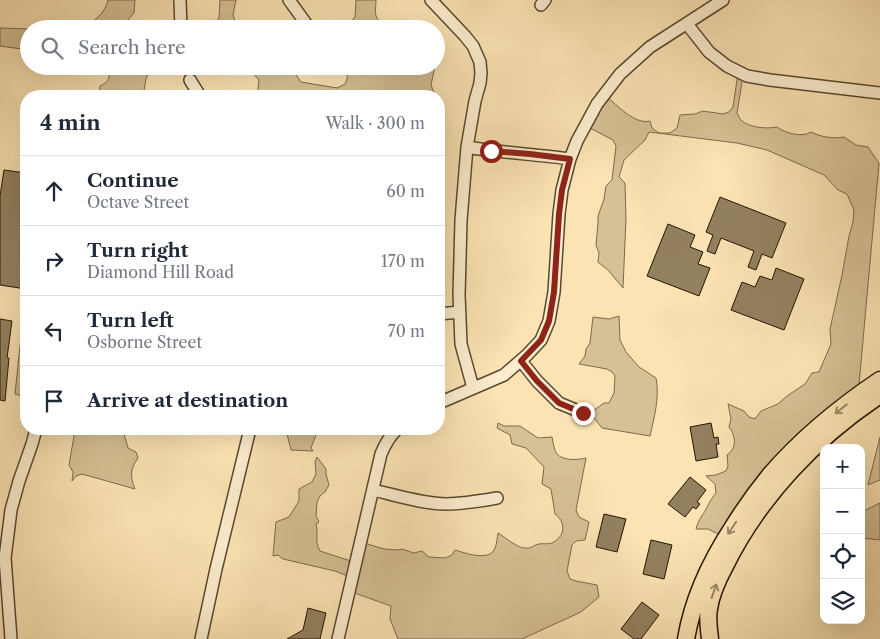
<!DOCTYPE html>
<meta charset="utf-8">
<style>
body{margin:0;font-family:"Libre Caslon Text",serif;background:#f2f2f3;color:#1f2937}
.controls{position:absolute;right:15px;bottom:15px;display:grid;overflow:hidden;border-radius:10px;box-shadow:0 5px 20px #0002}
.controls button{width:45px;height:45px;display:grid;place-items:center;padding:0;border:0;border-bottom:1px solid #e0e1e3;background:#fff;color:#1f2937;font:25px sans-serif}
.stop{position:absolute;width:15px;height:15px;margin:-11px;border:4px solid #8f2418;border-radius:50%;background:#fff}
.stop.end{background:#8f2418;border-color:#fff;box-shadow:0 1px 5px #0008}
.list{margin:0;padding:0;list-style:none}
h2{display:flex;justify-content:space-between;align-items:center;height:65px;margin:0;padding:0 20px;font-size:21px}
h2 small{font-size:16px;font-weight:400;color:#747a83}
.list li{display:grid;grid-template-columns:32px 1fr auto;gap:15px;align-items:center;box-sizing:border-box;height:70px;padding:0 20px;border-top:1px solid #e0e1e3}
.list b{display:block;font-size:19px;white-space:nowrap}
.list p{margin:0;font-size:16px;white-space:nowrap;color:#747a83}
.list em{font-size:16px;font-style:normal;color:#747a83}
.icon{flex:none;width:28px;height:28px;fill:none;stroke:currentColor;stroke-width:2;stroke-linecap:round;stroke-linejoin:round}
.map{position:relative;flex:none;width:880px;height:639px;overflow:hidden}
.search{position:absolute;background:#fff;box-shadow:0 5px 20px #0002;left:20px;top:20px;width:425px;height:55px;display:flex;align-items:center;gap:12px;box-sizing:border-box;padding:0 18px;border-radius:28px;color:#747a83;font-size:19px}
.panel{position:absolute;background:#fff;box-shadow:0 5px 20px #0002;left:20px;top:90px;width:425px;height:345px;border-radius:20px}
.map>svg:first-child{display:block}
.green{fill:#d6c095;stroke:#7c6a4c}
.building{fill:#93805f;stroke:#231503}
.lines{fill:none;stroke-linecap:round;stroke-linejoin:round}
.minor-casing{stroke:#59482f;stroke-width:14}
.highway-casing{stroke:#231503;stroke-width:19}
.minor{stroke:#fcedce;stroke-width:11}
.highway{stroke:#fbe3b3;stroke-width:16}
.oneway{stroke:#9a8664}
.route{stroke:#8f2418;stroke-width:6}
</style>
<div class="map">
<svg width="880" height="639" viewBox="0 0 880 639">
<rect width="100%" height="100%" fill="#fbe3b3"/>
<filter id="stains"><feTurbulence type="fractalNoise" baseFrequency=".004" numOctaves="4"/><feColorMatrix values="0 0 0 0 .2 0 0 0 0 .09 0 0 0 0 .02 0 0 0 .5 -.17"/></filter>
<radialGradient id="worn" r=".72"><stop offset=".6" stop-color="#630" stop-opacity="0"/><stop offset="1" stop-color="#630" stop-opacity=".3"/></radialGradient>
<path class="green" d="M108,0H135L134,13L128,20L126,29H81C93,22 105,14 108,0Z
M220,0H236L233,15L238,29H216L212,27L219,18Z
M356,0H376C376,8 373,18 381,22C386,25 388,25 392,29H323L332,26H348L355,17Z
M0,28L29,29V50L0,46Z
M107,66H144V70L148,74L146,79L143,96H99L100,86C110,82 111,76 107,66Z
M239,66H267L269,68L287,69L295,66L294,72L301,82L337,88L345,84L347,79L348,66H397L400,68L418,69L422,66H435L431,85L434,93V96H257L259,80L251,71Z
M738,73L743,76L737,113C739,116 739,118 741,120C749,128 767,129 777,127C785,133 802,138 811,132C821,137 833,139 844,137L856,145L868,147L878,162L879,163L858,396L726,538L708,529H696C699,519 700,519 705,511C709,504 710,500 716,493L715,484L706,476L716,475L726,471L728,466L727,455C737,449 736,436 729,427L731,419L728,404L744,411L749,417L755,419L761,411L778,404L787,396L805,384L812,373L819,372L831,344L830,329L842,275L849,236L853,222L854,210L847,194L838,190L824,175L767,150L737,143L649,132L645,140L624,160L619,177L625,183L626,218L623,288L608,270L598,262L599,253L596,245L598,223V216L604,199L606,186L612,180L616,146L613,140L586,126L606,96C617,105 635,125 650,121L652,128L659,133H670L677,128L680,115L695,114L703,111L723,114L729,112L733,107Z
M25,314H26V397L15,394L22,327Z
M619,316L620,340L626,352L639,367L656,378C660,397 654,418 650,436L602,428L590,413L604,403H609L614,393L615,376L612,372L607,369L579,364L585,356L586,349L590,343L593,317L609,319Z
M498,423L504,426H520L538,438L552,437C553,442 554,450 557,454C563,461 578,460 586,458L576,510L579,517L589,522L585,540L576,541L572,545L567,571L570,579L576,581L597,585L599,597L581,612L522,639H398L390,619L391,606L349,591L350,577L335,571L283,559L278,555L273,556L276,522L289,517L299,501V489L312,482L316,474L315,462L317,457L326,469V474L329,485L325,492L320,496L317,502L316,516L319,522L316,524C319,535 314,540 320,551L354,562L361,542L384,549L398,550L402,549L414,553L422,551L429,557L445,558L452,555L455,550C465,553 490,562 495,548C497,544 497,537 498,533C505,537 517,548 525,548C532,549 533,545 539,544C544,543 549,545 554,542C566,535 565,521 555,514L551,489L542,484L544,467L526,448L512,444L510,435L497,428Z
M71,429H125L124,434L128,448L136,452L138,458C130,469 130,477 135,489L82,474L76,476L72,481L73,472L69,465L74,436Z
M289,429H319L317,432L311,448L313,451L291,450L287,434Z
M880,437V480L868,485Z
M880,503V540L861,538V519L864,511Z"/>
<path class="building" d="M4,170L26,173V289L0,285V196Z
M720,197L786,223L772,258L762,254L756,270L748,267L754,251L721,238L715,254L707,251L713,235L706,232Z
M668,224L695,235L690,247L703,252L698,264L710,268L699,296L647,276Z
M776,268L804,279L784,330L731,310L742,282L755,287L760,276L772,280Z
M0,319L12,321L7,358H9L5,401L0,400Z
M711,423L714,438L718,437L719,444H716L718,457L696,461L690,427Z
M690,477L706,490L697,502L700,504L696,509L693,507L685,517L668,504Z
M604,514L626,519L617,552L596,547Z
M651,540L672,545L664,579L643,574Z
M642,602L659,615L641,639H634L621,629Z
M308,608L326,613L320,639H287L303,630Z"/>
<g class="lines">
<defs>
<path id="minor" d="M180,0L181,29
M289,0L310,29
M431,0L465,36L473,46L480,62L481,73L480,83L475,101L467,147L461,220L459,295L461,344L473,388
M541,5L545,0
M687,24L709,52L727,66L747,76L770,80L880,93
M190,80L200,96
M467,147C501,153 536,154 570,159
M439,314L459,312
M521,361L537,381L559,403L583,413
M439,403L504,375L527,355L541,340L549,321L554,292L559,214L562,190L570,159L577,141L597,104L620,74L650,47L723,0
M373,490C395,495 423,504 446,504C463,504 480,501 497,498
M11,639L5,558L11,510L19,481L32,444L36,429
M201,639L216,569L250,429
M338,639L381,454C385,444 390,436 397,429"/>
<path id="highway" d="M686,639C693,598 710,562 733,527C744,509 757,491 770,475C802,438 840,407 880,380
M710,639C709,629 707,618 709,609C711,593 718,579 725,566C759,497 816,437 880,395"/>
</defs>
<use href="#minor" class="minor-casing"/>
<use href="#highway" class="highway-casing"/>
<use href="#minor" class="minor"/>
<use href="#highway" class="highway"/>
</g>
<defs><path id="oneway-shaft" d="M-6 0H5M1.5-3L5.5 0L1.5 3" fill="none" stroke-width="1.6" stroke-linecap="round" stroke-linejoin="round" transform="scale(1.25)"/></defs>
<g class="oneway">
<use href="#oneway-shaft" transform="translate(841 409) rotate(141)"/>
<use href="#oneway-shaft" transform="translate(732 528) rotate(123)"/>
<use href="#oneway-shaft" transform="translate(714 591) rotate(-71)"/>
</g>
<g class="lines">
<path class="route" d="M491,151L530,154L570,159L562,190L559,214L554,292L549,321L541,340L521,361L537,381L559,403L583,413"/>
</g>
<rect width="100%" height="100%" filter="url(#stains)"/>
<rect width="100%" height="100%" fill="url(#worn)"/>
</svg>
<div class="controls">
<button>+</button>
<button>−</button>
<button><svg class="icon" aria-label="locate" viewBox="0 0 24 24"><circle cx="12" cy="12" r="6"/><path d="M12 2v4M12 18v4M2 12h4M18 12h4"/></svg></button>
<button><svg class="icon" aria-label="layers" viewBox="0 0 24 24"><path d="M12 4l9 5-9 5-9-5zM3 14l9 5 9-5"/></svg></button>
</div>
<div class="stop" style="left:491px;top:151px"></div>
<div class="stop end" style="left:583px;top:413px"></div>
<div class="search"><svg class="icon" aria-label="search" viewBox="0 0 24 24"><circle cx="10" cy="10" r="6"/><path d="M15 15l6 6"/></svg>Search here</div>
<section class="panel">
<h2>4 min<small>Walk · 300 m</small></h2>
<ul class="list">
<li><svg class="icon" aria-label="ahead" viewBox="0 0 24 24"><path d="M12 20V5M6 11l6-6 6 6"/></svg><div><b>Continue</b><p>Octave Street</p></div><em>60 m</em></li>
<li><svg class="icon" aria-label="right" viewBox="0 0 24 24"><path d="M7 20v-9h11M14 6l5 5-5 5"/></svg><div><b>Turn right</b><p>Diamond Hill Road</p></div><em>170 m</em></li>
<li><svg class="icon" aria-label="left" viewBox="0 0 24 24"><path d="M17 20v-9H6M10 6l-5 5 5 5"/></svg><div><b>Turn left</b><p>Osborne Street</p></div><em>70 m</em></li>
<li><svg class="icon" aria-label="arrive" viewBox="0 0 24 24"><path d="M6 21V4h12l-3 4 3 4H6"/></svg><div><b>Arrive at destination</b></div></li>
</ul>
</section>
</div>
